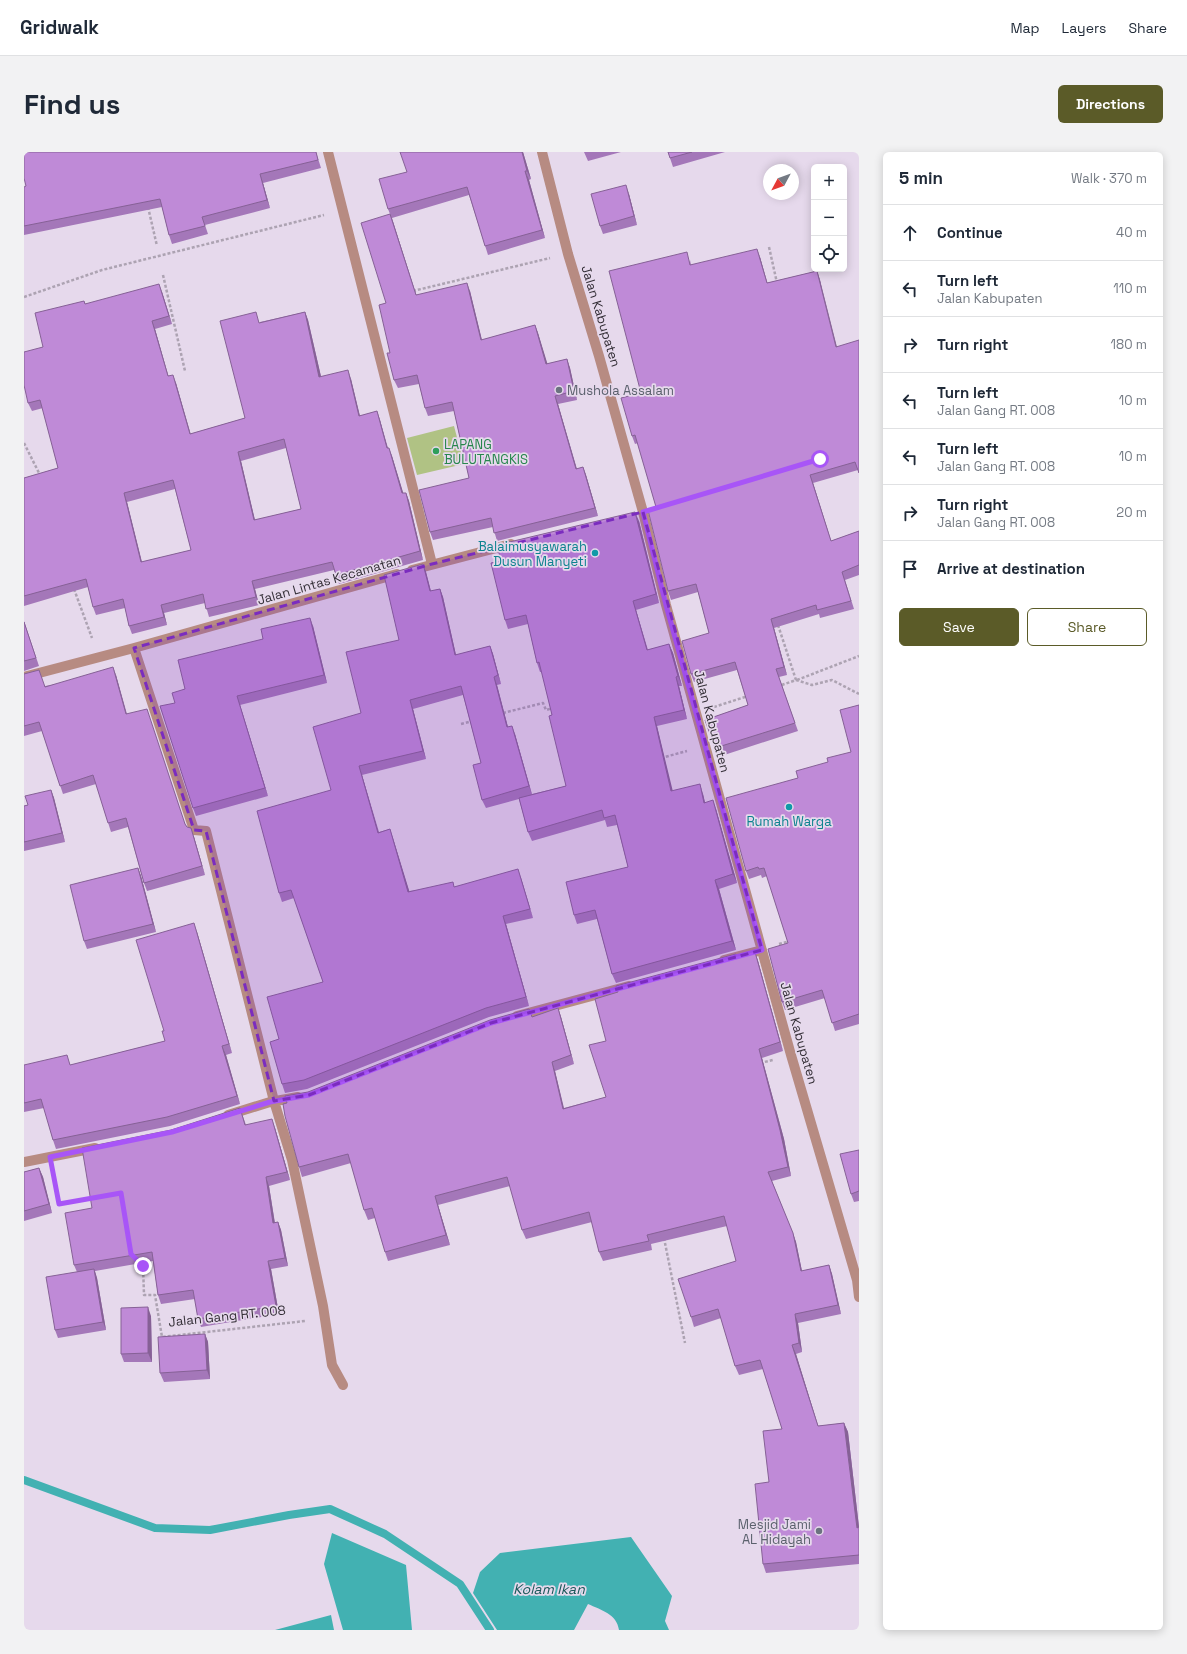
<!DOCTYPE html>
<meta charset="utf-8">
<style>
body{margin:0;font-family:"Space Grotesk",sans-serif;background:#f2f2f3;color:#1f2937}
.controls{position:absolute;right:12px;top:12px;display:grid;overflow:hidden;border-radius:6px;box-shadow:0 2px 10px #0003}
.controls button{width:36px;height:36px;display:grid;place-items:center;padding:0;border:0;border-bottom:1px solid #e0e1e3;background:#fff;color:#1f2937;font:20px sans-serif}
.compass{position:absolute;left:739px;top:12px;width:36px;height:36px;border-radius:50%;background:#fff;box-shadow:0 2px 10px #0003;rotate:229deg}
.stop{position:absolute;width:12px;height:12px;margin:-9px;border:3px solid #a855f7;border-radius:50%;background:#fff}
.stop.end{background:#a855f7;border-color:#fff;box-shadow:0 1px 4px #0008}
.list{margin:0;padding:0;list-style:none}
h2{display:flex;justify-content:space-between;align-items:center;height:52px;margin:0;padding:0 16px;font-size:17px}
h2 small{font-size:13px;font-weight:400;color:#747a83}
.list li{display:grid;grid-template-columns:26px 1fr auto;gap:12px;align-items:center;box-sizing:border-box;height:56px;padding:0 16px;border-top:1px solid #e0e1e3}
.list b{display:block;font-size:15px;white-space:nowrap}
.list p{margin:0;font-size:13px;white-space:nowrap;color:#747a83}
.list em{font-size:13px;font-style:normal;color:#747a83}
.actions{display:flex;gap:8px;padding:12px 16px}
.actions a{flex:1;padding:9px 0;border:1px solid #5b5b28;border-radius:6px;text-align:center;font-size:14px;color:#5b5b28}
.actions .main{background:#5b5b28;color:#fff}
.icon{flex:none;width:22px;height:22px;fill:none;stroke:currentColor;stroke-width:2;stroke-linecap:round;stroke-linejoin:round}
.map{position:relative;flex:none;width:835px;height:1478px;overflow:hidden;border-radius:6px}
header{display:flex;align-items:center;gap:24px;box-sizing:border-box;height:56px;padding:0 20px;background:#fff;border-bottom:1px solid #e0e1e3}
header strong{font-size:19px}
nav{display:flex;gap:22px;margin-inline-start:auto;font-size:14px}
.intro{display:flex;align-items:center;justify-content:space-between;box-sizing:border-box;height:96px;padding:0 24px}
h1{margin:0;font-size:28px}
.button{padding:10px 18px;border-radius:6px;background:#5b5b28;color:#fff;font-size:14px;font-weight:700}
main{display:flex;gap:24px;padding:0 24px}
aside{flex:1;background:#fff;border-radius:6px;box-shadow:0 2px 10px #0003}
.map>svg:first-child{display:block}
.green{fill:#b0c284}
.water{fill:#42b1b2}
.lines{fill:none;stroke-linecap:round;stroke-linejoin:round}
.stream{stroke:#42b1b2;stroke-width:8}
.path{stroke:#ada3b2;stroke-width:2.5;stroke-dasharray:3 2;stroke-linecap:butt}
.street{stroke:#b78b82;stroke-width:10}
.wall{fill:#a477b9;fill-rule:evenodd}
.shaded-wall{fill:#866196}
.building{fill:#bf8ad7;stroke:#866196;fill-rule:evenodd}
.route{stroke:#a855f7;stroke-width:5}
.marked{fill:#7b2cbf;fill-opacity:0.2;stroke:#7b2cbf;stroke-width:3;stroke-dasharray:8 5;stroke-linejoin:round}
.worship-dot{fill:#6b7280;stroke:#e6d9ec;stroke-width:1.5}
.leisure-dot{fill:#2e9e5b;stroke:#e6d9ec;stroke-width:1.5}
.culture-dot{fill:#0f9aa8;stroke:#e6d9ec;stroke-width:1.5}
.labels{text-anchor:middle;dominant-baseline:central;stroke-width:3.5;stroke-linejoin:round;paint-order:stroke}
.street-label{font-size:13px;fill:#332e36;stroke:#e6d9ec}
.worship-label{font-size:13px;fill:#5b616d;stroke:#e6d9ec;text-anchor:start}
.leisure-label{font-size:13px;fill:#27864d;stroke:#e6d9ec;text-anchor:start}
.culture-label{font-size:13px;fill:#0d838f;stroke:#e6d9ec;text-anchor:end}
.water-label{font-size:14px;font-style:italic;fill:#195758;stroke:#e6d9ec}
</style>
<header>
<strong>Gridwalk</strong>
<nav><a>Map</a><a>Layers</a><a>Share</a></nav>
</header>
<div class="intro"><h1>Find us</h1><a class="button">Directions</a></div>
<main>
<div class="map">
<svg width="835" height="1478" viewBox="0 0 835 1478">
<rect width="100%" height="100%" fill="#e6d9ec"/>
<path class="green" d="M430,274L440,312L393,323L383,286Z"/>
<path class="water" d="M308,1381L382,1413L388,1478H319L300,1412Z
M607,1385L648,1444L641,1469L645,1478H595C593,1462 577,1458 564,1452L550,1478H473L449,1441L456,1420L476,1401Z
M307,1463L310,1478H251Z"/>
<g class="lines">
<path class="stream" d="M0,1328L131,1376L186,1378L265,1363L306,1357L361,1382L436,1432L466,1478"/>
<path class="path" d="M124,55L133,94
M745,95L753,131
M139,123L161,219
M389,139L526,106
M0,145L78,118L300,63
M0,291L17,325
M50,437L68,486
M754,473L772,528L755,534
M772,528L788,533L808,528L835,542
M773,528L835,504
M690,555L724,544
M479,561L519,551L522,558L529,556
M437,572L449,569
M637,606L663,599
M755,792L766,789
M736,911L749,908
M29,1023L35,1052L69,1046
M640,1086L661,1191
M115,1109L119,1113L120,1143H131L138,1185L281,1169"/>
<path class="street" d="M304,0L408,412
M518,0L544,102L575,204L619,360L642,453L767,903L833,1128L835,1145
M388,418L487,392
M110,496L170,678L182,679L250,949L268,1008L299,1154L308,1213L319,1233
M0,525L110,496L373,422
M700,808L738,798
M493,864L605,834
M204,963L246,950L274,945
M0,1010L71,996"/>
</g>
<path class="wall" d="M292,0L297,16L239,31L246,56L181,73L184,82L148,92L145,83L138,55L0,83V35Z
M499,0L507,27L505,28L521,86L464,103L445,43L368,66L392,143L446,139L458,188L511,173L514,181L523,212L543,207L546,216L553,248L534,252L553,317L559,315L562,323L574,364L473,389L469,375L409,388L406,380L445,326L430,259L404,264L401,256L395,232L374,236L370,228L366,201L362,151L366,62L364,57L383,20Z
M560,0H597L564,9Z
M644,0H701L649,15Z
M605,42L613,73L579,82L576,74Z
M736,105L743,131L793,119L796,128L834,318L789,331L807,389L835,379V423L821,428L830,457L796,466L795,462L750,476L763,523L755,525L774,579L694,605L681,568L724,553L713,518L670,530L667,522L685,481L674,440L647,448L644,439L632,355L614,291L611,292L608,284L617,241L666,108L667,113Z
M138,140L148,172L131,177L144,224L152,231L166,282L221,266L236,170L281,160L284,168L297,225L327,227L336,264L353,259L356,268L364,296L368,304L379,341H382L385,349L399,408L315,432L310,418L231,437L235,453L185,465L181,451L140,461L143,473L108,482L105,474L101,456L72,463L69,455L64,435L0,454V326L34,316L19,256L8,259L4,251L19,195L60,149L61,152ZM262,296L277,357L231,368L217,309ZM151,337L167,398L118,410L103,350Z
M615,369L635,451L612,458L624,498L645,492L649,501L658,534H655L663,567L633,574L648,639L679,642L681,650L692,657L713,731L695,737L712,798L592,831L588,822L573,767L553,772L550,763L604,715L593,673L583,675L581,668L508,689L504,680L495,647L462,656L458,648L457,611L439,543L389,557L402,607L338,623L355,680L366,677L385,739L431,735L497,726L509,766L482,772L505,854L465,865L283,937L261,941L258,932L255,887L299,830L270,746L258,750L255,741L307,638L337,561L375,488L399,412L402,420L407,439L416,437L419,445L432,503L466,494L469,502L477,532L473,533L484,575L491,582L508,642L542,634L528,563L518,520H516L513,511L504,472L484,477L481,468L477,409Z
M0,469L15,514L0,519Z
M289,474L303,531L216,553L244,644L172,664L169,656L151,551L239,487Z
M0,522L21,534L92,523L103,562L161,672L170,685L181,723L123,739L120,731L104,675L87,680L72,632L39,642L18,579L0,584Z
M835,553V872L811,879L801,846L761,858L758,850L764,791L743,724L738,726L737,723L725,727L722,719L774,626L827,600Z
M27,638L30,646L41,690L0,699V654L4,653Z
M114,716L117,724L132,780L63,797L60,789Z
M173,780L208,901L202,903L216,952L146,974L32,997L29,988L20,956L0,960V913H47L141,889L140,879Z
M731,800L734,809L759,899L738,906L760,987L767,1024L748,1029L772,1090L778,1119L805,1113L808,1122L817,1162L774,1171L778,1200L772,1202L794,1274L820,1271L824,1280L835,1375V1412L742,1421L739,1412L745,1330L758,1277L739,1217L715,1223L711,1214L697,1166L670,1175L667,1165L712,1109L703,1074L627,1092L628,1098L579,1109L575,1100L568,1070L502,1087L498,1078L486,1034L414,1053L426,1093L364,1109L361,1100L351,1066L344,1068L340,1058L327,1011L278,1025L275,1015L263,951L284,940L505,857L508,865L534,856L537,865L550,912L531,919L540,956L582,945V889L713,805Z
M216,956L222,973L251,976L266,1028L245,1034L251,1071L254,1070L257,1078L264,1114L247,1117L255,1162L177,1175L174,1167L171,1147L137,1152L134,1143L129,1109L71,1119L73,1126L82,1178L34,1186L31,1178L53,1120L50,1113L68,1056L147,978Z
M835,998V1049L830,1050L827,1042Z
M15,1016L19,1025L28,1061L0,1069V1020Z
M127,1164L128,1210H100L97,1202Z
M181,1182L184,1190L186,1227L140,1230L136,1221Z"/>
<path class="shaded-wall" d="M498,0H499L507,27L503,19Z
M501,19L505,28L521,86L518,78Z
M236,22L239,31L246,56L243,48Z
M602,33L605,42L613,73L610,64Z
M366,62L369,70L395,151L392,143Z
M733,97L736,105L746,140L743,131Z
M793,119L796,128L815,203L812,195Z
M443,131L446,139L460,197L457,188Z
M135,132L138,140L148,172L145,164Z
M281,160L284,168L299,233L295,225Z
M128,169L131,177L147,233L144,224Z
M511,173L514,181L526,220L522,212Z
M543,207L546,216L553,248L550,239Z
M324,218L327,227L338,273L335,264Z
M149,223L152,231L169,290L166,282Z
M531,244L534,252L555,325L552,317Z
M353,259L356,268L366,305L363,296Z
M365,296L368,304L382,350L378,341Z
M214,300L217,309L233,377L230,368Z
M559,315L562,323L574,364L571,356Z
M786,323L789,331L810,398L807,389Z
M100,341L103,350L120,419L117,410Z
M382,341L385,349L399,408L396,399Z
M611,360L615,369L635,451L632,442Z
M399,412L402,420L409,448L406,439Z
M228,429L231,437L235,453L232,445Z
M416,437L419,445L434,512L431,503Z
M609,449L612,458L626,507L623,498Z
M137,453L140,461L143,473L140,465Z
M286,466L289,474L303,531L300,523Z
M747,467L750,476L763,523L760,515Z
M645,492L649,501L658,534L654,524Z
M466,494L469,502L477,532L474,523Z
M89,515L92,523L105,571L102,562Z
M470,525L473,533L486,583L483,575Z
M652,525L655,534L663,567L660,558Z
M213,544L216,553L244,644L241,636Z
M386,548L389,557L402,607L399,599Z
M630,565L633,574L651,648L647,639Z
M488,574L491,582L508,643L505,634Z
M335,614L338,623L357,689L354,681Z
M676,632L679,642L683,660L680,651Z
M27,638L30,646L41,690L38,681Z
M689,648L692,657L713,731L709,722Z
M167,676L170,685L181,723L178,714Z
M366,677L369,686L388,748L384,740Z
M114,716L117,724L132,780L129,772Z
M494,717L497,726L509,766L506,757Z
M691,728L695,737L712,798L708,789Z
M479,764L482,772L505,854L502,845Z
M170,771L173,780L208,901L205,892Z
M731,800L734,809L759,899L756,890Z
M534,856L537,865L550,912L547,903Z
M198,894L202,903L216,952L213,944Z
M735,897L738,906L760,987L767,1024L764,1015Z
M528,910L531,919L542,966L539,957Z
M248,967L251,976L266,1028L263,1020Z
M15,1016L19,1025L28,1061L25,1052Z
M242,1025L245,1034L252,1079L249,1071Z
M411,1044L414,1053L426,1093L422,1083Z
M254,1070L257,1078L264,1114L261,1106Z
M769,1081L772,1090L780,1129L777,1119Z
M244,1109L247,1117L255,1162L252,1154Z
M805,1113L808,1122L817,1162L814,1153Z
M70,1117L73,1126L82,1178L79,1170Z
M124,1155L127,1164L128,1210L124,1201Z
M771,1162L774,1171L778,1200L775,1191Z
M181,1182L184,1190L186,1227L183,1218Z
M768,1193L772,1202L797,1283L794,1274Z
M820,1271L824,1280L835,1375V1381L833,1376Z"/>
<path class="building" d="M0,0H292L294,8L236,22L243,48L178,65L181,74L145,83L136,47L0,74V35L2,34L0,26Z
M376,0H498L503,19H501L518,78L461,94L443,35L364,57L355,27L383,20Z
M644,0H668L646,6Z
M602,33L610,64L576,74L567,42Z
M366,62L392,143L443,131L457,188L511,173L522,212L543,207L550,239L531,244L552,317L559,315L571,356L470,381L467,366L406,380L395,338L445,326L428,250L401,256L393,223L370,228L363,201H366L355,153L362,151L337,71Z
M733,97L743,131L793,119L812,195L835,188V321L831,310L786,323L807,389L835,379V413L818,420L827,449L793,458L792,453L747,467L760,515L752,517L771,571L691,596L681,568L724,553L711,510L667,522L658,489L685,481L672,432L644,439L624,358L632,355L611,283L608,284L597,246L617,241L585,119L663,100L666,113Z
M135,132L145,164L128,169L144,224L149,223L166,282L221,266L196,169L232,160L235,171L281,160L295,225L324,218L335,264L353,259L363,296H365L378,341H382L396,399L312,423L308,410L228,429L232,445L182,457L179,442L137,453L140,465L105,474L99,447L69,455L62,427L0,444V326L34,316L16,248L4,251L0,233V200L19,195L11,161L60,149L61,152ZM260,287L277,357L230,368L214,300ZM149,328L167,398L117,410L100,341Z
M611,360L632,442L609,449L623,498L645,492L654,524L652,525L660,558L630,565L647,639L676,632L680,651L689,648L709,722L691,728L708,789L588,822L571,758L550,763L542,730L604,715L591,663L580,666L578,658L504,680L495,646L542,634L525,564L528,563L515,510L513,511L502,463L481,468L467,411L477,409L473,393Z
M399,412L406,439L416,437L431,503L466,494L474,523L470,525L483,575L488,574L505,634L458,648L449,613L457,611L437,534L386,548L399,599L335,614L354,681L366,677L384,740L429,730L430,735L494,717L506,757L479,764L502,845L462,856L280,928L258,932L246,890L255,887L243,845L299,830L267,738L255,741L233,659L307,638L289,575L337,561L322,500L375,488L360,423Z
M286,466L300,523L213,544L241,636L169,656L136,554L151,551L148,541L161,537L154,508L239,487L237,477Z
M0,470L12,506L0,509Z
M89,515L102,562L123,557L161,672L163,675L167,676L178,714L120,731L102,666L84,671L69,623L36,634L15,570L0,574V522L15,518L21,535Z
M835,553V862L808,871L798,838L758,850L744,797L764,791L740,716L735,717L734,715L722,719L702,646L774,626L772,619L804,610L803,606L827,600L816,558Z
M27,638L38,681L0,690V654L4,653L1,644Z
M114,716L129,772L60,789L46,733Z
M170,771L205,892L198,894L213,944L143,965L29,988L17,947L0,951V913L43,903L46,913L141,889L138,879H140L112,788Z
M731,800L756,890L735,897L756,978L764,1015L744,1020L769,1081L777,1119L805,1113L814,1153L771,1162L775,1191L768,1193L794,1274L820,1271L833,1376L835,1375V1403L739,1412L731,1332L745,1330L739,1279L758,1277L736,1208L711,1214L694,1157L667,1165L654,1127L712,1109L700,1064L623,1083L625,1089L575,1100L565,1060L498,1078L483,1025L411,1044L422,1083L361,1100L348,1056L340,1058L324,1002L275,1015L261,964L259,952L263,951L261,944L284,940L466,868L505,857L508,865L534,856L547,903L528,910L539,957L582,945L565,893L582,889L571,847L594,840L592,834L712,802L713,805Z
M216,956L221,973L248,967L263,1020L242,1025L249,1071L254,1070L261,1106L244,1109L252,1154L174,1167L169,1138L134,1143L128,1100L50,1113L41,1061L68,1056L58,996L147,978Z
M835,998V1039L827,1042L816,1002Z
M15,1016L25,1052L0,1059V1020Z
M70,1117L79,1170L31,1178L22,1125Z
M124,1155V1201L97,1202V1156Z
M181,1182L183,1218L136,1221L134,1185Z"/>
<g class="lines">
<path class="route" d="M119,1114L107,1102L97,1041L35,1052L26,1005L148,980L246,950L285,943L467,871L738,798L642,453L619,360L796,307"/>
</g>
<path class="marked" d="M619,360L738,798L467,871L285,943L250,949L182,679L170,678L110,496L408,412Z"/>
<g class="worship-dot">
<circle cx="535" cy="238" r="4"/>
<circle cx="795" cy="1379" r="4"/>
</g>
<circle class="leisure-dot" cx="412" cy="299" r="4"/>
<g class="culture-dot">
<circle cx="571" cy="401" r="4"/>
<circle cx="765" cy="655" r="4"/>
</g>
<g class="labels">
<g class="street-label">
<text transform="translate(577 164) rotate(73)">Jalan Kabupaten</text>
<text transform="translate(305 428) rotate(-16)">Jalan Lintas Kecamatan</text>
<text transform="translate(688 569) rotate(75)">Jalan Kabupaten</text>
<text transform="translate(775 881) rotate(74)">Jalan Kabupaten</text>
<text transform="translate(203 1164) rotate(-6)">Jalan Gang RT. 008</text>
</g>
<g class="worship-label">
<text x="543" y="238">Mushola Assalam</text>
<text x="787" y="1372" text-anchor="end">Mesjid Jami<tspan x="787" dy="15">AL Hidayah</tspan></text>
</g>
<g class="leisure-label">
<text x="420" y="292">LAPANG<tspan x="420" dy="15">BULUTANGKIS</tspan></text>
</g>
<g class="culture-label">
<text x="563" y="394">Balaimusyawarah<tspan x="563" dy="15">Dusun Manyeti</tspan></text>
<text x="765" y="669" text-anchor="middle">Rumah Warga</text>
</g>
<g class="water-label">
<text x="525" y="1437">Kolam Ikan</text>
</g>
</g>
</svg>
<div class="controls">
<button>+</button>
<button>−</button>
<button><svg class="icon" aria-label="locate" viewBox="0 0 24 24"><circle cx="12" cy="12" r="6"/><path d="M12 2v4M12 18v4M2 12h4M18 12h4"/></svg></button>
</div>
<svg class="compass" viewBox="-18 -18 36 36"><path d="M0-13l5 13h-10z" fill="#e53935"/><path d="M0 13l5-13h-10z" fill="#747a83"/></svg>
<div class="stop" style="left:796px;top:307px"></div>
<div class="stop end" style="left:119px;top:1114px"></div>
</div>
<aside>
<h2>5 min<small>Walk · 370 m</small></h2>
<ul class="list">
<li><svg class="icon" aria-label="ahead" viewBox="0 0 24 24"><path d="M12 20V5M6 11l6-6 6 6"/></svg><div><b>Continue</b></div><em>40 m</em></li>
<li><svg class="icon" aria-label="left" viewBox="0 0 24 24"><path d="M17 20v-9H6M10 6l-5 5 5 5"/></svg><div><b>Turn left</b><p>Jalan Kabupaten</p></div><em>110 m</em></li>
<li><svg class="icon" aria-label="right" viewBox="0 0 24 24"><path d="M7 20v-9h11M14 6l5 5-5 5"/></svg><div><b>Turn right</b></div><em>180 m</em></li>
<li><svg class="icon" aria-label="left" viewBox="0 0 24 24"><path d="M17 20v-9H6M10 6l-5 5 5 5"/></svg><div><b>Turn left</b><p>Jalan Gang RT. 008</p></div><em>10 m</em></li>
<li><svg class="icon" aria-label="left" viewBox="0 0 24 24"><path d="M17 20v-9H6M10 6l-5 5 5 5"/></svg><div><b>Turn left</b><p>Jalan Gang RT. 008</p></div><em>10 m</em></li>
<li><svg class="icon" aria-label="right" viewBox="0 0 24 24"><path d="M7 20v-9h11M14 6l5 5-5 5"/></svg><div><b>Turn right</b><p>Jalan Gang RT. 008</p></div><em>20 m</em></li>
<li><svg class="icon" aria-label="arrive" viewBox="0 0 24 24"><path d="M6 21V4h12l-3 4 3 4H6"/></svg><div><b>Arrive at destination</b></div></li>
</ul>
<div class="actions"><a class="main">Save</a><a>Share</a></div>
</aside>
</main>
